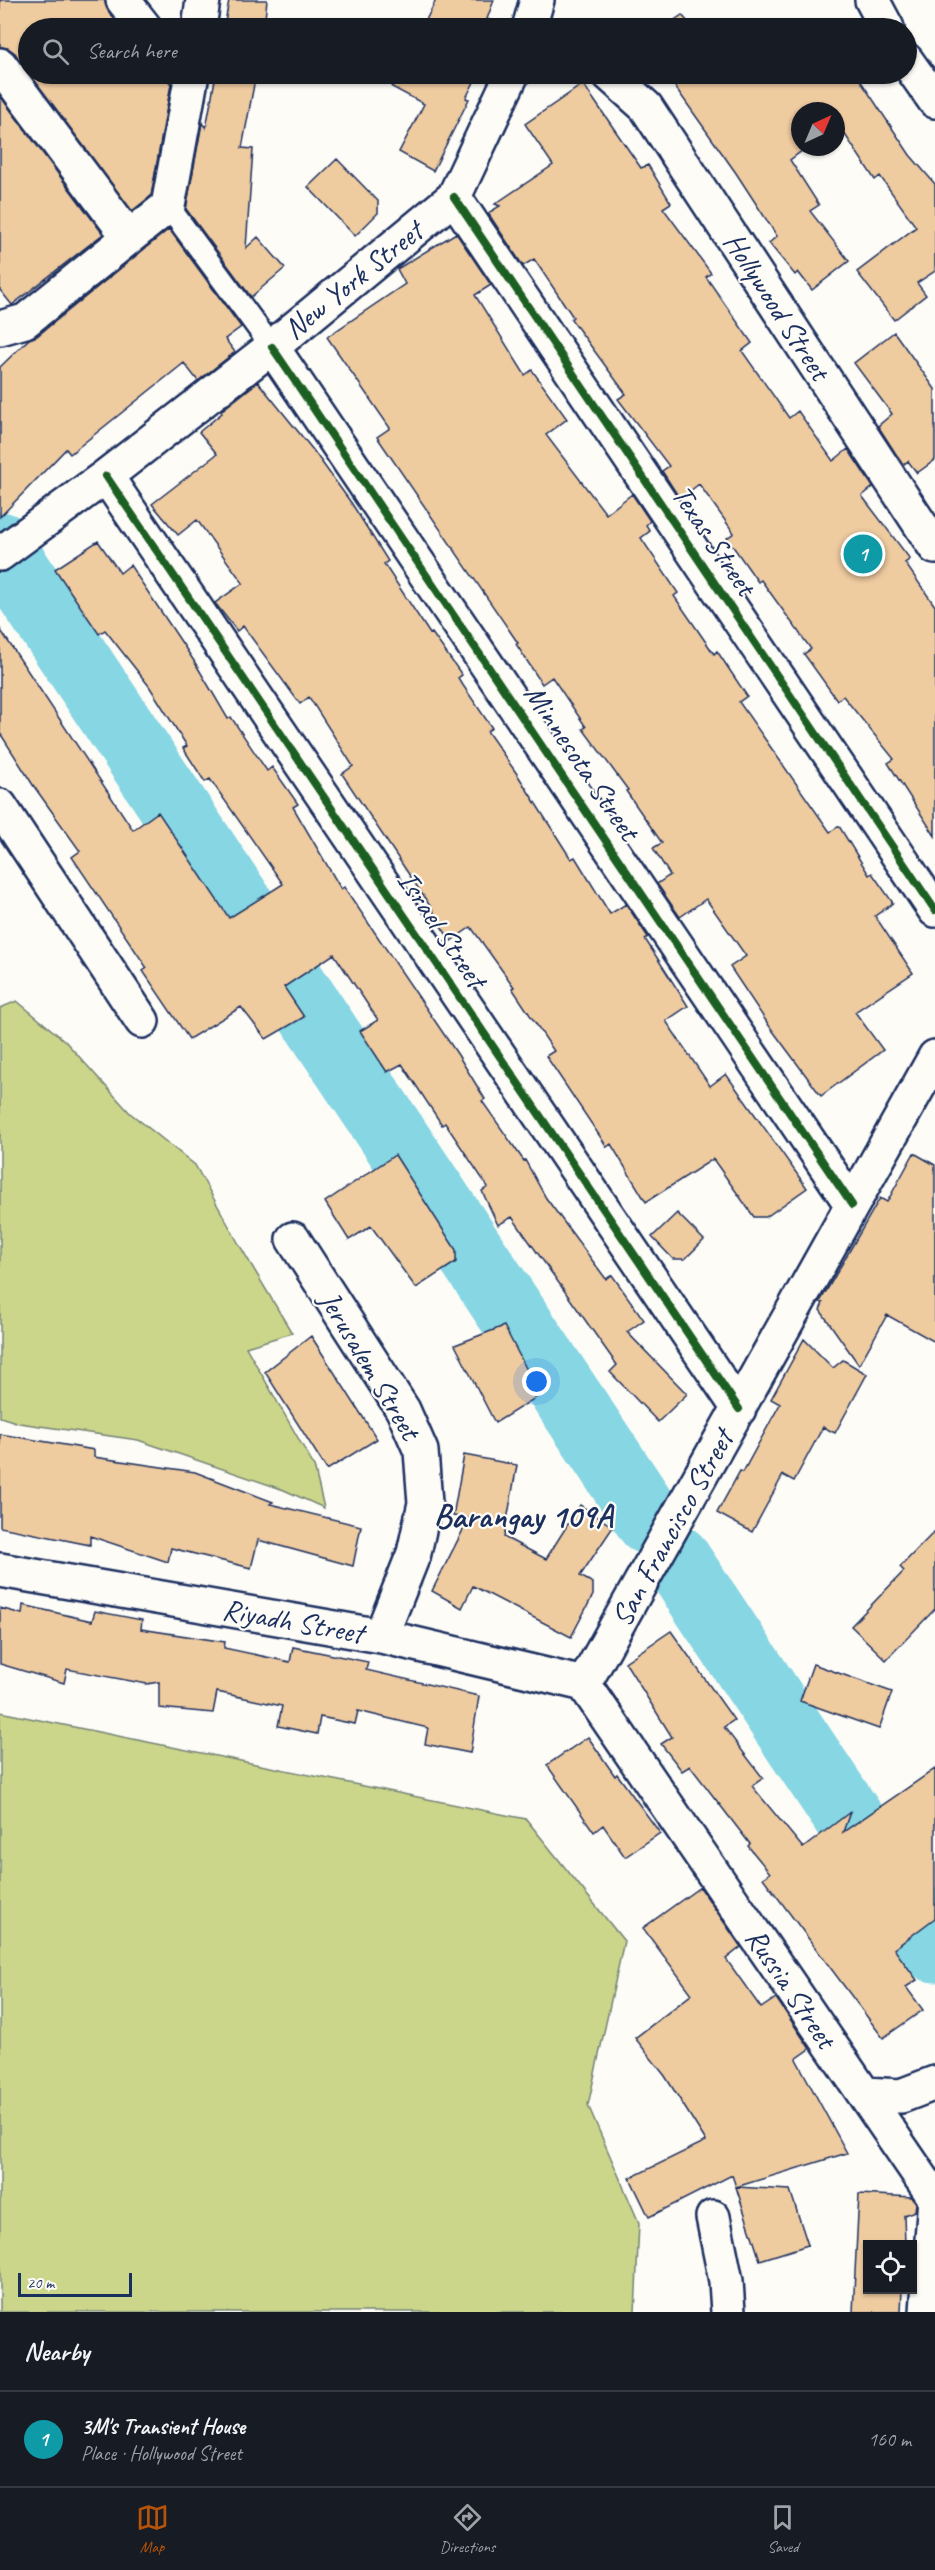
<!DOCTYPE html>
<meta charset="utf-8">
<style>
body{margin:0;font-family:Caveat,sans-serif;background:#20242c;color:#f1f3f6}
.controls{position:absolute;right:18px;bottom:18px;display:grid;overflow:hidden;border-radius:0px;box-shadow:0 2px 4px #0004}
.controls button{width:54px;height:54px;display:grid;place-items:center;padding:0;border:0;border-bottom:2px solid #363941;background:#171b24;color:#f1f3f6;font:30px sans-serif}
.compass{position:absolute;left:791px;top:102px;width:54px;height:54px;border-radius:50%;background:#171b24;box-shadow:0 2px 4px #0004;rotate:44deg}
.scale{position:absolute;left:18px;bottom:15px;width:114px;box-sizing:border-box;padding-left:6px;border:3px solid #1b2f5e;border-top:0;font-size:16px;line-height:21px;white-space:nowrap;color:#1b2f5e;-webkit-text-stroke:4px #fdfcf7;paint-order:stroke}
.you{position:absolute;left:537px;top:1382px;width:21px;height:21px;margin:-15px;border:4px solid #fff;border-radius:50%;background:#1a73e8;box-shadow:0 0 0 9px #1a73e833}
.badge{display:grid;place-items:center;width:39px;height:39px;border-radius:50%;background:#b45309;color:#fff;font-size:20px;font-weight:700}
.pin{position:absolute;translate:-50% -50%;border:3px solid #fff;box-shadow:0 2px 6px #0006}
.list{margin:0;padding:0;list-style:none}
h2{display:flex;justify-content:space-between;align-items:center;height:78px;margin:0;padding:0 24px;font-size:26px}
h2 small{font-size:20px;font-weight:400;color:#9ea1a6}
.list li{display:grid;grid-template-columns:39px 1fr auto;gap:18px;align-items:center;box-sizing:border-box;height:96px;padding:0 24px;border-top:2px solid #363941}
.list b{display:block;font-size:22px;white-space:nowrap}
.list p{margin:0;font-size:20px;white-space:nowrap;color:#9ea1a6}
.list em{font-size:20px;font-style:normal;color:#9ea1a6}
.icon{flex:none;width:33px;height:33px;fill:none;stroke:currentColor;stroke-width:2;stroke-linecap:round;stroke-linejoin:round}
.map{position:relative;flex:none;width:935px;height:2312px;overflow:hidden}
.search{position:absolute;background:#171b24;box-shadow:0 2px 4px #0004;left:18px;right:18px;top:18px;height:66px;display:flex;align-items:center;gap:15px;box-sizing:border-box;padding:0 21px;border-radius:33px;color:#9ea1a6;font-size:22px}
.sheet{height:174px;background:#171b24}
nav{display:flex;justify-content:space-around;align-items:center;box-sizing:border-box;height:84px;border-top:2px solid #363941;background:#171b24;font-size:16px;color:#9ea1a6}
nav a{display:grid;justify-items:center;gap:3px}
nav .on{color:#b45309}
.map>svg:first-child{display:block}
.green{fill:#cbd68a;stroke:#738274;stroke-width:1.5}
.lines{fill:none;stroke-linecap:round;stroke-linejoin:round}
.river{stroke:#87d6e3;stroke-width:69}
.building{fill:#efcba0;stroke:#1b2f5e;stroke-width:1.5}
.service-casing{stroke:#1b2f5e;stroke-width:26}
.minor-casing{stroke:#1b2f5e;stroke-width:38}
.service{stroke:#fdfcf7;stroke-width:21}
.minor{stroke:#fdfcf7;stroke-width:33}
.cycleway-casing{stroke:#fdfcf7;stroke-width:11}
.cycleway{stroke:#1b5e20;stroke-width:8}
.labels{text-anchor:middle;dominant-baseline:central;stroke-width:4.5;stroke-linejoin:round;paint-order:stroke}
.street-label{font-size:30px;fill:#1b2f5e;stroke:#fdfcf7}
.quarter-label{font-size:33px;font-weight:bold;fill:#1b2f5e;stroke:#fdfcf7}
</style>
<div class="map">
<svg width="935" height="2312" viewBox="0 0 935 2312">
<rect width="100%" height="100%" fill="#fdfcf7"/>
<filter id="ink" filterUnits="userSpaceOnUse"><feTurbulence type="fractalNoise" baseFrequency=".0167" numOctaves="2"/><feDisplacementMap in="SourceGraphic" scale="12" xChannelSelector="R" yChannelSelector="G"/><feConvolveMatrix kernelMatrix="1 2 1 2 8 2 1 2 1" color-interpolation-filters="sRGB"/></filter>
<g filter="url(#ink)">
<path class="green" d="M17,1001L65,1041L130,1113L195,1165L240,1246L292,1333L246,1347L314,1466L324,1508L284,1490L138,1440L19,1423L0,1417V1008Z
M0,1712L526,1819L624,1941L588,2105L639,2223L635,2312H0Z"/>
<g class="lines">
<path class="river" d="M0,546L650,1521
M676,1559L935,1948"/>
</g>
<path class="building" d="M0,0H105L108,11L122,28H28V72L15,53L8,48L0,47Z
M229,0H267L264,28H224Z
M436,0H494L487,19L492,21L488,28H422Z
M682,15L693,28H663Z
M30,74H163L171,84L151,196L132,211Z
M216,74H256L242,148L253,149L246,248L258,237L285,268L251,297L186,209L202,123L206,128Z
M399,74H478L466,98L469,99L433,171L399,152L424,104L392,87Z
M666,74H856L910,155L935,184V271L917,283L926,295L894,320L857,272L916,227L880,176L875,180L838,124L836,125V111H800V147H807L790,160L819,205L810,211L849,261L812,290L798,272L795,275L769,243L777,236L736,173Z
M583,84L641,168L648,165L671,203L663,208L711,273L706,277L752,343L742,351L789,418L798,411L833,461L848,449L873,487L862,496L910,559L905,563L935,606V836L888,763L894,759L843,696L837,700L804,654L811,649L761,580L758,582L727,538L734,533L699,484L680,499L662,471L669,466L618,399L626,394L571,319L573,317L534,259L523,266L488,213L500,206L495,204L553,165L525,124Z
M0,96L103,234L12,305L0,290Z
M337,159L378,201V213L355,236L308,187Z
M169,229L241,327L225,339L235,352L198,381L184,363L70,454L66,449L0,517V367L29,339L37,336Z
M456,233L491,285L475,295L525,375L532,370L567,419L546,435L606,514L632,494L650,521L646,525L650,531L641,538L678,593L674,596L714,654L717,651L747,696L739,702L830,832L839,826L869,875L872,873L893,903L875,916L913,973L855,1012L883,1050L821,1096L770,1027L730,967L746,956L706,899L680,917L657,884L670,875L653,848L662,843L626,791L628,790L583,729L586,727L552,677L542,684L516,644L518,643L377,437L390,428L327,337L405,284L397,269Z
M894,332L935,389V460L917,473L908,461L903,465L878,426L892,414L854,363Z
M258,382L313,450L352,504L388,561L384,564L430,634L432,633L462,675L458,678L492,728L487,731L517,774L571,859L575,857L610,914L626,904L648,937L645,939L688,1006L666,1021L710,1086L726,1074L807,1188L766,1217H754L713,1159L646,1202L611,1144L607,1147L546,1056L554,1051L512,988L514,987L471,927L451,941L432,913L434,912L342,774L353,766L309,697L300,704L243,626L237,631L215,603L243,583L197,520L178,535L152,504L217,454L199,432L222,413L221,411Z
M98,541L120,573L130,565L194,661L228,719L231,717L267,771L272,767L298,804L293,807L341,889L344,887L458,1055L485,1099L482,1101L524,1161L525,1160L546,1198L606,1279L612,1275L644,1320L627,1332L687,1394L658,1422L610,1372L617,1365L512,1217L498,1225L482,1191L488,1187L445,1123L442,1125L402,1064L387,1072L360,1031L378,1020L334,954L284,987L304,1017L266,1039L241,1007L189,1039L143,971L147,968L72,857L80,851L33,785L0,733V629L133,830L158,812L229,918L283,884L210,779L205,782L183,748L187,746L149,686L105,630L99,634L55,569Z
M914,1153L935,1165V1342L887,1315L859,1365L820,1310L823,1303L820,1302L880,1198L887,1202Z
M395,1155L456,1250V1262L416,1288L371,1226L349,1240L325,1202Z
M677,1213L704,1240L685,1259H673L652,1237Z
M504,1326L540,1395L495,1423L455,1345Z
M311,1336L377,1439L327,1470L265,1372Z
M804,1339L833,1368L843,1360L867,1374L835,1433L823,1427L794,1481L783,1475L752,1532L717,1513L740,1471L743,1472L780,1404L771,1399Z
M0,1434L94,1450V1457L195,1472L273,1502L270,1504L361,1526L353,1566L258,1540L251,1568L171,1548L168,1562L90,1536V1545L0,1527Z
M464,1455L517,1465L504,1537L546,1559L580,1505L613,1527L580,1576L593,1583V1595L571,1637L473,1586L462,1608L432,1591L469,1518L453,1516Z
M935,1531V1609L886,1660L851,1626L904,1571L900,1567Z
M23,1605L92,1621L95,1611L142,1620L141,1629L225,1642L224,1648L290,1662L293,1647L368,1662L366,1670L479,1696L470,1753L425,1744L428,1728L358,1711L355,1724L320,1717L317,1734L278,1726L282,1706L217,1692L213,1713L159,1708V1682L147,1684L67,1669L64,1683L0,1664V1608L22,1614Z
M671,1631L734,1720L724,1727L763,1778L752,1786L803,1848L850,1812L843,1832L935,1769V1918L894,1949L917,1980L906,1987L923,2010L883,2038L763,1878L770,1873L748,1846L750,1844L690,1766L682,1771L661,1744L672,1737L625,1662Z
M813,1664L892,1692L879,1729L800,1701Z
M588,1737L615,1776L617,1774L660,1833L625,1857L603,1825L594,1832L547,1765Z
M700,1887L741,1947L726,1959L761,2008L776,1998L810,2049L796,2059L847,2153L736,2187L732,2175L649,2217L630,2178L706,2141L665,2076L635,2038L692,1994L643,1928Z
M736,2187L790,2190L808,2245L760,2260Z
M859,2194L912,2197L916,2203L915,2211L904,2215L905,2244H867V2289H902L901,2312H853Z"/>
<g class="lines">
<defs>
<path id="service" d="M168,206L272,347"/>
<path id="minor" d="M123,0L145,28
M872,0L887,28
M199,28L203,0
M529,28L537,0
M906,60L935,101
M0,65L128,236
M609,74L646,107L935,547
M454,197L935,910
M0,328L25,321L168,206L192,74
M272,347L852,1205
M106,476L739,1409
M0,554L106,476L272,347L454,197L512,74
M0,806L142,1021
M293,1239L403,1410L421,1451L425,1503L414,1553L381,1636
M0,1570L381,1636L584,1684
M584,1684L935,1057
M584,1684L935,2198
M864,2094L901,2096L935,2083
M713,2217L726,2281L728,2312
M927,2312L935,2197"/>
</defs>
<use href="#service" class="service-casing"/>
<use href="#minor" class="minor-casing"/>
<use href="#service" class="service"/>
<use href="#minor" class="minor"/>
<defs>
<path id="cycleway" d="M454,197L935,910
M272,347L852,1205
M106,476L739,1409"/>
</defs>
<use href="#cycleway" class="cycleway-casing"/>
<use href="#cycleway" class="cycleway"/>
</g>
</g>
<g class="labels">
<g class="street-label">
<text transform="translate(353 280) rotate(-39)">New York Street</text>
<text transform="translate(777 306) rotate(57)">Hollywood Street</text>
<text transform="translate(714 540) rotate(56)">Texas Street</text>
<text transform="translate(582 762) rotate(56)">Minnesota Street</text>
<text transform="translate(442 929) rotate(56)">Israel Street</text>
<text transform="translate(370 1365) rotate(59)">Jerusalem Street</text>
<text transform="translate(672 1528) rotate(-61)">San Francisco Street</text>
<text transform="translate(293 1621) rotate(10)">Riyadh Street</text>
<text transform="translate(791 1988) rotate(56)">Russia Street</text>
</g>
<g class="quarter-label">
<text x="523" y="1516">Barangay 109A</text>
</g>
</g>
</svg>
<div class="controls">
<button><svg class="icon" aria-label="locate" viewBox="0 0 24 24"><circle cx="12" cy="12" r="6"/><path d="M12 2v4M12 18v4M2 12h4M18 12h4"/></svg></button>
</div>
<svg class="compass" viewBox="-18 -18 36 36"><path d="M0-13l5 13h-10z" fill="#e53935"/><path d="M0 13l5-13h-10z" fill="#9ea1a6"/></svg>
<div class="scale">20 m</div>
<div class="you"></div>
<div class="pin badge" style="left:863px;top:554px;background:#0f9aa8">1</div>
<div class="search"><svg class="icon" aria-label="search" viewBox="0 0 24 24"><circle cx="10" cy="10" r="6"/><path d="M15 15l6 6"/></svg>Search here</div>
</div>
<section class="sheet">
<h2>Nearby<small></small></h2>
<ul class="list">
<li><span class="badge" style="background:#0f9aa8">1</span><div><b>3M's Transient House</b><p>Place · Hollywood Street</p></div><em>160 m</em></li>
</ul>
</section>
<nav>
<a class="on"><svg class="icon" aria-label="map" viewBox="0 0 24 24"><path d="M3 6l6-2 6 2 6-2v14l-6 2-6-2-6 2zM9 4v14M15 6v14"/></svg>Map</a>
<a><svg class="icon" aria-label="directions" viewBox="0 0 24 24"><path d="M12 3l9 9-9 9-9-9zM9 14v-3h6M13 9l2 2-2 2"/></svg>Directions</a>
<a><svg class="icon" aria-label="saved" viewBox="0 0 24 24"><path d="M7 4h10v16l-5-4-5 4z"/></svg>Saved</a>
</nav>
